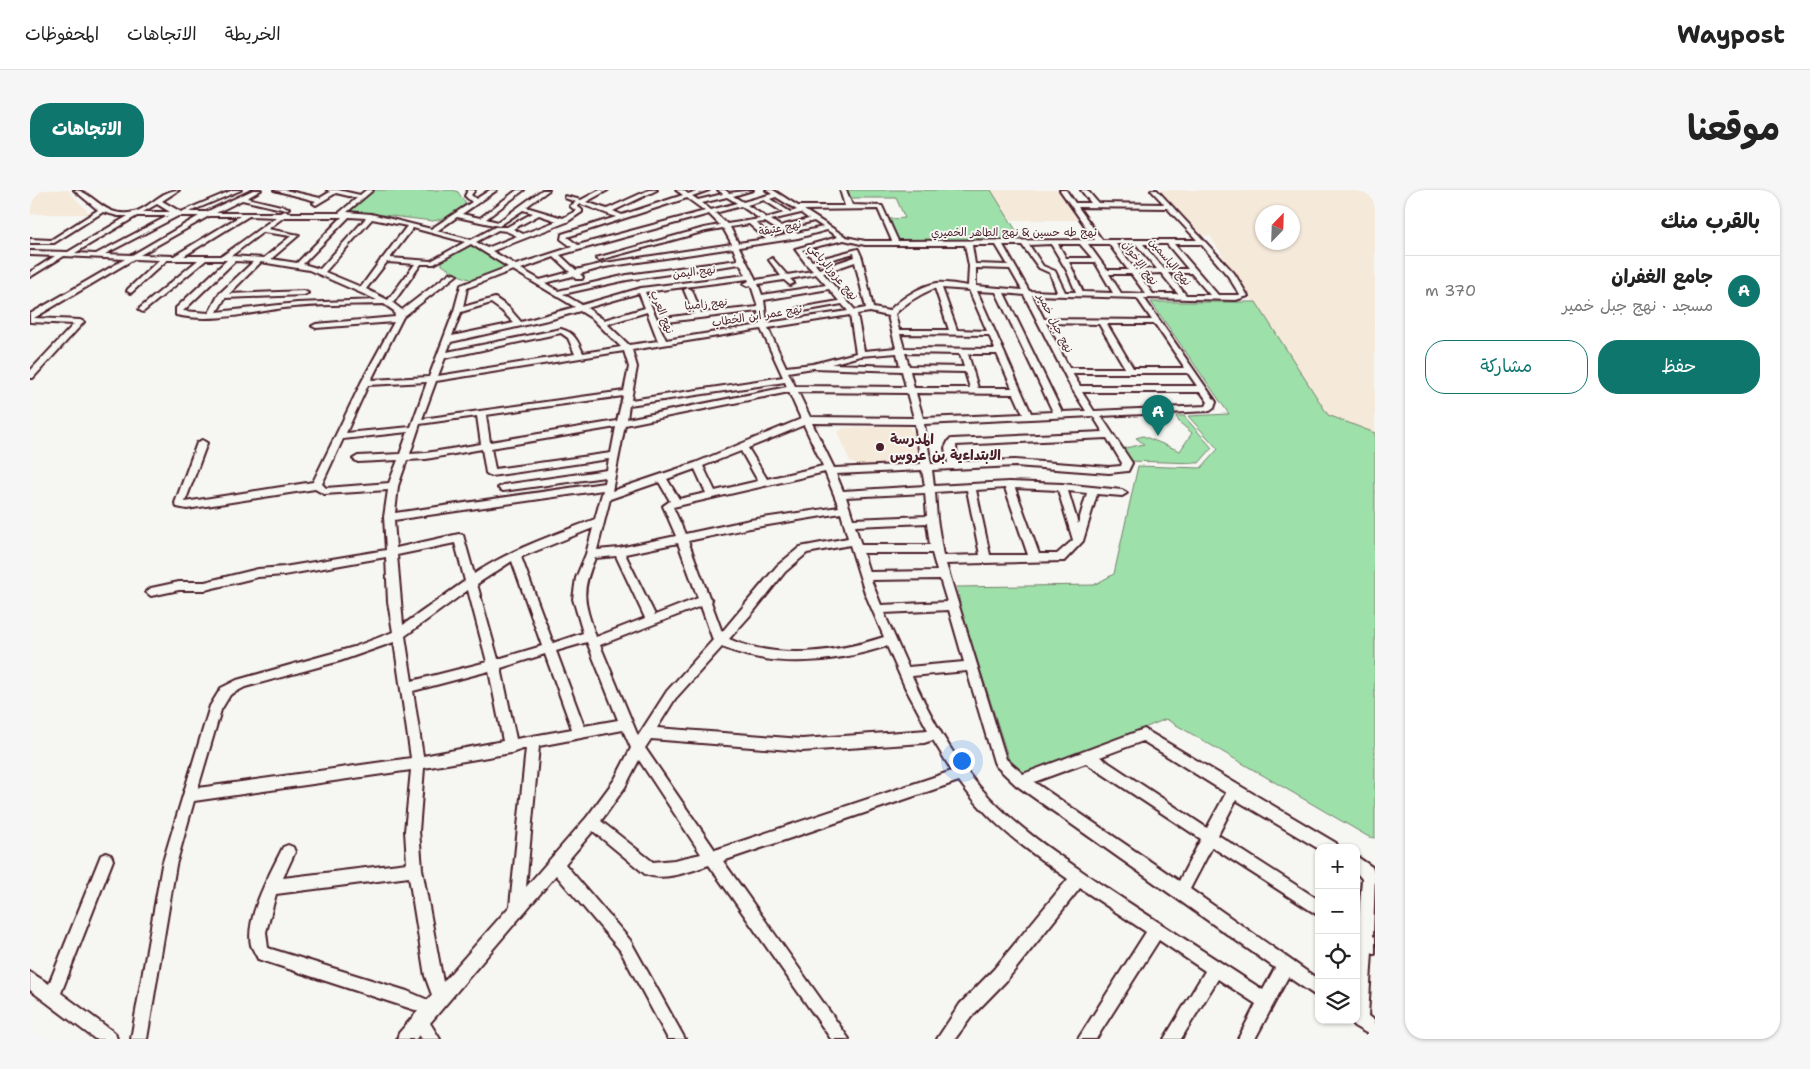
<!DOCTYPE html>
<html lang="ar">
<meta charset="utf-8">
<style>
body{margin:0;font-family:"Shantell Sans","Playpen Sans Arabic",sans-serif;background:#f6f6f6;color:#222;direction:rtl}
.controls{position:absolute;right:15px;bottom:15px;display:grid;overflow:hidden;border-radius:10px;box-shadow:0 1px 4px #0004}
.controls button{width:45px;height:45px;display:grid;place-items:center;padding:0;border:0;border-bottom:1px solid #e0e0e0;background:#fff;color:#222;font:25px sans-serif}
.compass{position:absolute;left:1225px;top:15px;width:45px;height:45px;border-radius:50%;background:#fff;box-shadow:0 1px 4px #0004;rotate:23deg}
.you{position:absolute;left:931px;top:570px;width:18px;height:18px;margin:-12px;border:4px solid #fff;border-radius:50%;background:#1a73e8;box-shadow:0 0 0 8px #1a73e833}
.badge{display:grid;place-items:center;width:32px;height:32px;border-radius:50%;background:#0f766e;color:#fff;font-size:16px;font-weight:700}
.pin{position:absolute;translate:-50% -41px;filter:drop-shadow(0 1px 2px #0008)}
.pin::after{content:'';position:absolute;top:26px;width:18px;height:15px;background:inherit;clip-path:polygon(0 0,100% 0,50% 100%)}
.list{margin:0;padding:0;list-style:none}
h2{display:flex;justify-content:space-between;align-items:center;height:65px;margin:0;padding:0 20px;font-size:21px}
h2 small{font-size:16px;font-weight:400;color:#767676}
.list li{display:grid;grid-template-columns:32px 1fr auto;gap:15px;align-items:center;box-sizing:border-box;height:70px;padding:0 20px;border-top:1px solid #e0e0e0}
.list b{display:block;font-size:19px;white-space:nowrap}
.list p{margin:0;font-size:16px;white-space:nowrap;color:#767676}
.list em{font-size:16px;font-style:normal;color:#767676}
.actions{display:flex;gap:10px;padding:15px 20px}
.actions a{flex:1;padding:11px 0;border:1px solid #0f766e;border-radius:20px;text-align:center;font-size:18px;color:#0f766e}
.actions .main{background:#0f766e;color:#fff}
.icon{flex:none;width:28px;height:28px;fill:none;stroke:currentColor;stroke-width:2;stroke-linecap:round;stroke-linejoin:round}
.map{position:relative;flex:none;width:1345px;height:849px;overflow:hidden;direction:ltr;border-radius:20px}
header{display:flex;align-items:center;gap:30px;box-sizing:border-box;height:70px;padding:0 25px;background:#fff;border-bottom:1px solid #e0e0e0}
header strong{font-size:24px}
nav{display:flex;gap:28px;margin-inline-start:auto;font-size:18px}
.intro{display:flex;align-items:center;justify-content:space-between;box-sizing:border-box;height:120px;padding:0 30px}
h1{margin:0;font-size:35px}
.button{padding:12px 22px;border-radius:20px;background:#0f766e;color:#fff;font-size:18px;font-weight:700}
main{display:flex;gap:30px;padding:0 30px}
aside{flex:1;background:#fff;border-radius:20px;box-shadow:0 1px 4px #0004}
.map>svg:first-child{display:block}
.built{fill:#f5e9da;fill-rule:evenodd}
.green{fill:#9ee0aa;stroke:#74806a}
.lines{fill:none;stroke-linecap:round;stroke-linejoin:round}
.minor-casing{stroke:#4a1f2b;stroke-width:4}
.minor{fill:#f6f6f2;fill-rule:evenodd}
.poi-dot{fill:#4a1f2b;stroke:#f6f6f2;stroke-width:2}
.labels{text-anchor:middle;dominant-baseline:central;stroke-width:4;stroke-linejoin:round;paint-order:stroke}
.far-street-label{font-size:11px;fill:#4a1f2b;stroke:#f6f6f2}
.poi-label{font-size:14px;font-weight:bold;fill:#4a1f2b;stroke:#f6f6f2;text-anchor:start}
</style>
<header>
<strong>Waypost</strong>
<nav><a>الخريطة</a><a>الاتجاهات</a><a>المحفوظات</a></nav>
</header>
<div class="intro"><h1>موقعنا</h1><a class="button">الاتجاهات</a></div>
<main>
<aside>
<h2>بالقرب منك<small></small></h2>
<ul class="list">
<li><span class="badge">A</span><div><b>جامع الغفران</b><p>مسجد · نهج جبل خمير</p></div><em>370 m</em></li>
</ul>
<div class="actions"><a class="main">حفظ</a><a>مشاركة</a></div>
</aside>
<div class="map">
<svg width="1345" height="849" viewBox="0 0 1345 849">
<rect width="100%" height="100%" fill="#f6f6f2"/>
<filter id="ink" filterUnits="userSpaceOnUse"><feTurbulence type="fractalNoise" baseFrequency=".02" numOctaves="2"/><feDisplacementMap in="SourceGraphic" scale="10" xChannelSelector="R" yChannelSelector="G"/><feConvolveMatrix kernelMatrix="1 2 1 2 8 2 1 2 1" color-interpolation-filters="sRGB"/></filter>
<g filter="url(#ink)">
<path class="built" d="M0,0H38L60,24H3L0,26Z
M961,0H1030L1052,30H979Z
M1129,0H1345V243L1298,225L1180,46L1172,45ZM1232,22H1262V52H1232Z
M876,236L884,241L887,271L880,276L831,277L820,272L808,242L813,238Z"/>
<path class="green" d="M344,0H423L428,2L436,14L417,28L403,31L319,21Z
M818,0H961L992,50H868L860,29L875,28L866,8H820Z
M436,55L442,56L476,77L444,91L426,84L412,75V70Z
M1121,112H1226L1298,225L1345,243V648L1339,647L1136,529L998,586L979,570L931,419L927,397L1064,395L1084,384L1108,276L1171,278L1188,259L1158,226L1199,224Z
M1146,226H1154L1182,258L1169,273L1098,271L1091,259L1114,254L1106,248L1113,246L1150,261L1162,243L1149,232Z"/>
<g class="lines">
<defs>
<path id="minor" d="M44,0C63,0 74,30 104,22C120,18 131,0 149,0L132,11L151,22L203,0H211L159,22H176L223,0H231L217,8L259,18L256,20L212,10L186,23H251L255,21L258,23H309L327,8L306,3L286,15L283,13L286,11L244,0H255L290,8L300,2L297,0H308L330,5L336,0H343L317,22L341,24L401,39L442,12L435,6L438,0H445L441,5L446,9L460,0H467L432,24L450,28L487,0H494L456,29L468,32L512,0H519L496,17L533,28L546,21L540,16L546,12L535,8V6L551,10L570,0H578L556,12L577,19L619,0H627L583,21L592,25L653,5L646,0H653L658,4L670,0H679L662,6L668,10L693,4L688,0H695L699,3L723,0L703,6L713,12L742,4L736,0H743L768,16H815L810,0H816L822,15L852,16L868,51L1065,50L1030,0H1036L1045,13H1061L1051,0H1057L1068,13L1134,14L1121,0H1127L1204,83L1218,106L1206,110L1114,108L1186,212L1184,218L1180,221L1071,226L1102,273L1098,281L1079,283L985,276L902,280L904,296L979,292L1032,294L1092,300L1097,303L1092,306L1067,304L1053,351L1034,371L916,374L976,569L993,584L1114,539L1306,653L1308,658L1289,659L1206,610L1188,645L1289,710V726L1182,657L1160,699L1289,790V808L1258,787L1225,849H1208L1226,814L1188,789L1151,849H1134L1175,781L1129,750L1066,849H1048L1116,742L1050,698L976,791L942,826L925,849H907L930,814L964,779L1038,689C998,661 957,631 929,591L693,671L819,849H801L679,675C661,681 634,692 615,684L563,641L535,674L600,750L655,849H638L590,760L526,685L400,833L410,849H392L389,845L386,849H367L369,843L388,821L228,769C226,765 223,760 221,755C215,727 241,682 253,657L258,655L263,657L265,662L253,688L377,673L375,641L381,580L164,611L146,675L117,849H101L132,675L180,516L191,498L207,490L324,457L363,442L358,412L356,367L254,385L228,387L175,400H149L121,406L116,402L121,398L149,392H175L228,379L254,377L356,360L354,327L358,300L294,304L285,299L157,319L147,317L145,313L167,253L172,250L177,253L155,312L283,292L331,193L364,132L286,138L282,136L286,134L365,127L364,121L354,114C321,115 287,114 254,118C219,123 181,133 146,125V118L197,70H176L113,122L109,120L110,118L168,70H137L101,103L97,101L98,99L129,70L104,69L4,128L50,130L54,132L3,188H0V181L44,134L0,132V124L95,69L34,66L0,87V82L25,66L0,65V61L38,62L98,26H88L73,22L24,53H0V49L21,50L68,20ZM697,7L707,13L681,20L672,13ZM746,7L767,20L760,22L740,9ZM657,8L675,21L548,55L537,47ZM734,10L754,23L737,28L717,15ZM127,14L140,22H113ZM551,14L586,27L532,44L531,49L542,57L486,75L462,61L537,32L552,22V20L547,16ZM711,16L730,29L697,34L685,23ZM1048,17L1137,18L1167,50H1072ZM848,19L862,51H835L816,47L774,20ZM493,20L503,23L477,37H465L441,50L407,41L427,27L469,36ZM771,23L779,29L750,36L741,30ZM679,24L690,35L674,38L566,68L569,70L676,41L693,38L702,54L575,73L546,80L530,65ZM509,25L527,31L493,44L483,39ZM107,26H138L66,64L45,63ZM148,26H169L102,65L75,64ZM179,26H210L144,66L110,65ZM219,26L246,27L192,66H154ZM254,27H312L267,73L241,69L269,45L238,39ZM319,27L336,28L290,79L273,74ZM342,29L377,36L353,68L351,69L350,71L331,97L295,82ZM784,31L793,37L767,43L757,38ZM735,32L746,39L760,44L743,48L726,33ZM719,34L736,49L708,53L700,37ZM383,38L435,52L401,71L360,68ZM468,40L476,41L487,46L457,58L446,52ZM797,40L808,47L765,59L777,75L783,81L757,85L742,68L739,70L751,86L726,90L709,57L768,48ZM233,42L261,46L234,68L201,66ZM814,50L835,55H935L939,76L938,96C929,95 916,92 907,93C890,96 870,109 859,121L843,118L832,68L828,59L782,71L772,60ZM441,54L478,77L431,95L424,121L399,187L341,190L373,127L427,85L420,83L372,120L363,113L391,74H404ZM1021,54L1037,81L1046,102H1035L1025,81L1013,76L999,55ZM1028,54H1050L1062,68H1036ZM1058,54H1079L1098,80H1077ZM1086,54H1106L1127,79L1105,80ZM1113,54H1137L1158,79H1134ZM1144,54H1171L1198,86L1210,105H1188ZM942,55H966L978,75L945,74ZM973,55H992L1009,78L1020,83L1027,102L999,101ZM703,58L708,70L597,85L528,101L515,93L543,86L546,89H552L553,87L550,84L575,77ZM824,63L825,67L789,79L785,74ZM524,67L540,82L510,90L491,79ZM205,71L223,72L189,104L179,123L153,121ZM231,72L279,80L347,110L267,113L187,122L195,108L274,105L278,103L274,101L199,104ZM357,72L385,74L358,110L336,99ZM825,72L836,118L825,120L793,83ZM1039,72H1065L1083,103L1053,102ZM710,74L716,85L611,98L552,115L533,104L597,90ZM946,78L980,79L992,100L946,96ZM483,80L545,117L491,132L478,117L465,108L433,117L437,98ZM1131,83L1148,104H1123L1108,84ZM1138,83H1161L1180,105H1156ZM786,84L796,95L732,105L728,94L754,90L760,95L764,93L760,89ZM1079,84H1101L1116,104L1091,103ZM718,89L719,91L713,94L717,96L721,95L728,117L671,123L662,100L658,98L654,100L664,124L627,129L615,102ZM905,98L919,140H869L865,124C875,113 891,104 905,98ZM912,98L939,100L957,141L927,140ZM799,99L809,111L768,118L764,120L768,122L812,114L818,121L737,133L734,110ZM947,101L966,102L1023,222L1001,223ZM609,103L615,118L574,130L557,118ZM974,103L994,105L1042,199L1056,221L1032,222ZM1002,105L1107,108L1122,130L1014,129ZM461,113L472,121L484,133L422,146L431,122ZM550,121L563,129L591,157L553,163C548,151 544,142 531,139L417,162L421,152L522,129ZM728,121L730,135L636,150L628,133ZM617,122L628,151L599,155L577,134ZM840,122L858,126L866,158L834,161L827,124ZM820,125L826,163L783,174L756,177L738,138ZM1016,133L1069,134L1095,178H1039ZM1077,134H1125L1155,178H1103ZM731,139L753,187L601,210L607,177L602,160ZM531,143L538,148L545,164L408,186L415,168ZM870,144L959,145L965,159L874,158ZM594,161L599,177L594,201L392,229L406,191ZM867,163L870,176L801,174L830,166ZM875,163L930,164L934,177L879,176ZM938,164H967L982,198H948ZM783,178L872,181L876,197L765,196L758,182ZM880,181L935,182L940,198H884ZM1042,183H1158L1167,196H1050ZM397,192L381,237L316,243L338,195ZM755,192L757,197L597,229L599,215ZM759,202L771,229L665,273L582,301L595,235ZM768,202L877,203L884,228L780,227ZM1052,202H1171L1178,212L1176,216L1064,221ZM886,203L984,204L993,224L893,228ZM593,206L587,231L460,252L456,225ZM447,226L451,254L396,263L380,264L390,234ZM1063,226L1073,242L922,249L919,250L915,258L918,273L901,274L894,234ZM782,233L885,234L891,274L804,278ZM774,235L793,276L737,289L718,258ZM586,237L581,263L465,279L461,258ZM378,242L370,264L328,266L323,269L328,272L368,270L359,293L296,298L292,294L313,249ZM1077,248L1092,273L1091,276L1079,277L985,270L927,272L926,255ZM452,259L456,283L461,286L579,269L577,280L473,295L468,298L473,301L575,287L574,293L365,323L368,296L377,270L396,269ZM711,261L728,291L685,301L673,276ZM665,279L676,303L649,309L637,289ZM892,280L895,296L813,301L806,284ZM795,282L809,317L720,330L655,344L643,317ZM629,292L640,311L633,316L646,346L589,358L567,360L580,309ZM975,298L998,365H960L946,300ZM985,298L1028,300L1043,350L1027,364H1009ZM573,300L565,329C524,345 481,359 444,384L433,345L429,344L366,358L364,330ZM937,300L950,365L913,366L907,329L905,302ZM1038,301L1057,303L1048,334ZM895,303L897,326L823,329L816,307ZM811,323L818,348L770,357L747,376L692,442L681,412L682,410L679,407L658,351L720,338ZM897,333L900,355H831L825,336ZM563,338L556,364L546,388L543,409L553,443L523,453L491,367ZM425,353L435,391L373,435L367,365ZM648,353L668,408L625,425L595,364ZM820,355L835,403L854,447C805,463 746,470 699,449L724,421L755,382L777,363ZM833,363H902L907,381L839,382ZM586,366L615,428L566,447C554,412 550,403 565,368ZM482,371L512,456L468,469L447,394ZM910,389L917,412L851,415L841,390ZM438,400L457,472L382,491L375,446ZM671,416L683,450L637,501L608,546L570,455ZM919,420L934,472L878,477L854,423ZM364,452L381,568L168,598L191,520L200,505L215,497L310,471ZM557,452L588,530L554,536L526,461ZM857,456L875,497L898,540L772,549L627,538L645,509L692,457C744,479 804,473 857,456ZM515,464L542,539L486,549L471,478ZM459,481L473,551L393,566L383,501ZM937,481L964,572L966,576L986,595L1245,778L1233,800C1180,765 1126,731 1072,695C1033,668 992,642 959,607C926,574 901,528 882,486ZM593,540L601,558L585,589L557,627L496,697L509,556ZM621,549L772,561L894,553L903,550L922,581L685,660L615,558ZM1113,551L1196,603L1177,638L1070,567ZM496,558L480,716L413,792L392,679L389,641L394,578L481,563ZM609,570L671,664L644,670L623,672L571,631L595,597ZM1056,573L1171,649L1149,691L1004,592ZM379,687L395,786L402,805L398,810L377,801L238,758L236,742L246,704Z
M76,663L81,665L83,670L31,803L85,843L87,849H65L0,800V782L19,794L71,665Z
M1326,666L1342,677L1345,685L1343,746L1345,747V764L1342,762L1338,826L1345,830V848L1324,836L1319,830H1326V737H1328L1332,689L1326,682Z"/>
</defs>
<use href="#minor" class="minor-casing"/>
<use href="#minor" class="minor"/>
</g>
</g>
<circle class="poi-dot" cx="850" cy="257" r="5"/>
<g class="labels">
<g class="far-street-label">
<text transform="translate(750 38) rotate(-11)">نهج عتيقة</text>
<text x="984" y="42">نهج طه حسين &amp; نهج الطاهر الخميري</text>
<text transform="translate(1140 72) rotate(50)">نهج الياسمين</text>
<text transform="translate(1110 73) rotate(54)">نهج الإخوان</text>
<text transform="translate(664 82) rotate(-7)">نهج اليمن</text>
<text transform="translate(803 82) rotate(50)">نهج عزوزالرباعي</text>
<text transform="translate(676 114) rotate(-6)">نهج زامبيا</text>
<text transform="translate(632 122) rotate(68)">نهج العرب</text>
<text transform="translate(727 126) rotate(-9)">نهج عمر ابن الخطاب</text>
<text transform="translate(1025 133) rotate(63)">نهج جبل خمير</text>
</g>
<g class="poi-label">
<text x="860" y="249">المدرسة<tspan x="860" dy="16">الابتداءية بن عروس</tspan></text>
</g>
</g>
</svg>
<div class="controls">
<button>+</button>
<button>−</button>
<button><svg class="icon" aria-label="locate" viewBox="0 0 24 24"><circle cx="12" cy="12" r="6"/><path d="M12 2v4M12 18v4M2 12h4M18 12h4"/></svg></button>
<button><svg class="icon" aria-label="layers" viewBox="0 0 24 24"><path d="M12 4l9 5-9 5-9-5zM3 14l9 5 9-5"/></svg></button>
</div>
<svg class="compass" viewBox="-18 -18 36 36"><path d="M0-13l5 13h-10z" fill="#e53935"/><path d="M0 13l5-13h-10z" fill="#767676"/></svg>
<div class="you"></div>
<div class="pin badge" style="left:1128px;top:246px">A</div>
</div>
</main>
